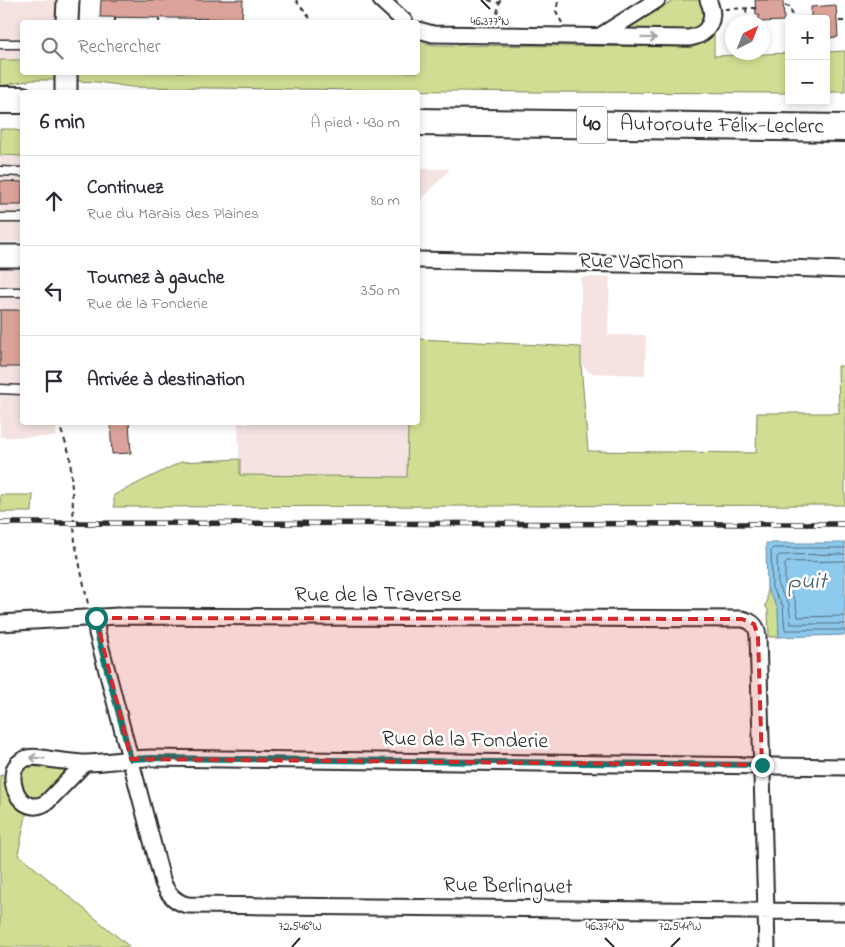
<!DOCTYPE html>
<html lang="fr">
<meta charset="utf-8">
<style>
body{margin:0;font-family:"Indie Flower",sans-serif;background:#f7f7f7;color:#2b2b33}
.controls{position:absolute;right:15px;top:15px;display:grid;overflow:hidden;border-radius:5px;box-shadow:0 2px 8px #0003}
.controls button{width:45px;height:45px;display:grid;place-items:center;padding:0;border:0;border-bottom:1px solid #e1e1e2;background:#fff;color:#2b2b33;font:25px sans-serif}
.compass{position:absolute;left:725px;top:15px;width:45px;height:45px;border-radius:50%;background:#fff;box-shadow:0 2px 8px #0003;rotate:43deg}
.stop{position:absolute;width:15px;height:15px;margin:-11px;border:4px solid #0f766e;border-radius:50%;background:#fff}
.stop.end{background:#0f766e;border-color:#fff;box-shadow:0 1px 5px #0008}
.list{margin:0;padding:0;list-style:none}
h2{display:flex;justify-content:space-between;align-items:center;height:65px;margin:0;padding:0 20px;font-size:21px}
h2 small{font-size:16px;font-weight:400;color:#7c7c81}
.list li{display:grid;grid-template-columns:32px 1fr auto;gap:15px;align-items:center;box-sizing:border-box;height:90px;padding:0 20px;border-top:1px solid #e1e1e2}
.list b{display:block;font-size:19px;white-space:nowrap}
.list p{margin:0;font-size:16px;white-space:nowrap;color:#7c7c81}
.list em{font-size:16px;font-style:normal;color:#7c7c81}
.icon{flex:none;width:28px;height:28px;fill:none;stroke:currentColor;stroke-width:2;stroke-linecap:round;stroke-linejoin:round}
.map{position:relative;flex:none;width:845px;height:947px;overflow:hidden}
.search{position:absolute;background:#fff;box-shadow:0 2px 8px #0003;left:20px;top:20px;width:400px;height:55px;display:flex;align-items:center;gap:12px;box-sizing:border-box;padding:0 18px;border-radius:5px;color:#7c7c81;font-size:19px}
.panel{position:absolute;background:#fff;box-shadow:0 2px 8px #0003;left:20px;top:90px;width:400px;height:335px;border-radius:5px}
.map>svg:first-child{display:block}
.built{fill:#f4e3e1}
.green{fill:#cfde92;stroke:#7d845e}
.water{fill:#8dc9ed;stroke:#668a9f}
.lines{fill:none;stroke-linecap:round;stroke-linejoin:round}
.shore{stroke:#526a79;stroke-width:1}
.building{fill:#dca39a;stroke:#2b2b2b}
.lane-casing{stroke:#2b2b2b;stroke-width:11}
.street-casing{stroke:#2b2b2b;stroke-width:19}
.secondary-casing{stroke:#2b2b2b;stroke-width:25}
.highway-casing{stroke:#2b2b2b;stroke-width:30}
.path{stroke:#2b2b2b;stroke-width:2;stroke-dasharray:5 4;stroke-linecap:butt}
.lane{stroke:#fff;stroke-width:8}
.street{stroke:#fff;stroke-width:15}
.secondary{stroke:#fff;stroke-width:21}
.highway{stroke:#fff;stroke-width:26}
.rail-casing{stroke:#2b2b2b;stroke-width:5.5}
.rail{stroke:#fff;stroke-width:4;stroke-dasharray:11;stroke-linecap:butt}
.oneway{stroke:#a0a0a0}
.route{stroke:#0f766e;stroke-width:6}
.marked{fill:#d62828;fill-opacity:0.2;stroke:#d62828;stroke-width:4;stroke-dasharray:10 6;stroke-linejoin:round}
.ticks{fill:none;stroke:#2b2b2b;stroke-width:2}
.labels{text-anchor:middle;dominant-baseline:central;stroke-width:5;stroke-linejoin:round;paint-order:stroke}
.shield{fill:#fff;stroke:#6b6b6b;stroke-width:1}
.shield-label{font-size:21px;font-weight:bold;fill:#2b2b2b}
.street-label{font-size:22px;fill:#2b2b2b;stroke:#fff}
.water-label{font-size:24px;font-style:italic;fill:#485a65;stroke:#fff}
.ticks-label{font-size:12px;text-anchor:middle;fill:#2b2b2b;stroke:#fff;stroke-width:5;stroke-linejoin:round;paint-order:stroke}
</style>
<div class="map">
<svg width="845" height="947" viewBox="0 0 845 947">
<rect width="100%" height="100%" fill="#fff"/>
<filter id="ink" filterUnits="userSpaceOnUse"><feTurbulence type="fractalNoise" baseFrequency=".02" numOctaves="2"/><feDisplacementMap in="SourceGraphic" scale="10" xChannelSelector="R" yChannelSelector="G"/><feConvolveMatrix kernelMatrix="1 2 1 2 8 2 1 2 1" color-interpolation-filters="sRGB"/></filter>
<g filter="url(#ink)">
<path class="built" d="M0,0H57L56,22H22V60H0Z
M0,155L22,156V242H0Z
M418,169H450L418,203Z
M0,267H22V422L56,423V437H0Z
M581,277H610L608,335H646L645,375L590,373L581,364Z
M238,423H408V477L240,475Z"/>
<path class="green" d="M674,0H698C709,13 703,28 686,30L630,29V27Z
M714,34V56L789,53V93L534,92L131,87L97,82L78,81V72H418V42L436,45L692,47L704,43Z
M845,51V92H826V52Z
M0,60H22V72L55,73V80H33L0,86Z
M0,129H12L22,132V156L0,155Z
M418,339L581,347V364L588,451L756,453L757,413H839L838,366H845V505L114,507V495L181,462L240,459V475L407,477L408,423L418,422Z
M0,495H33L32,512H0Z
M767,589L778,608L779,637H769L768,610L765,605L767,603Z
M28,764L69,768L42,796L39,799H30C19,786 16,776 28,764Z
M0,775L5,776L6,782L27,811L18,854L130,947H0Z"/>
<path class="water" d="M766,543H845V635L779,637L778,608L767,589Z"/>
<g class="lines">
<path class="shore" d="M845,548H773L771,551L772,588L783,606L785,630H845
M845,554L780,555L777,557L778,586L789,604L791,624H845
M845,561L787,562L785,564V584L795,600L798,617L845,616"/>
</g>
<path class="building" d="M101,0H243L242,19L100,17Z
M755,0H783L784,21L759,22V15H756Z
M836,5L838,37L826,38V19H811V7Z
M0,181L22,182V205H0Z
M0,310H22V367H0Z
M110,422H129L131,453L112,454Z"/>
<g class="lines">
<defs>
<path id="lane" d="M0,44H22
M0,171L22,172
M0,218H22
M0,292H22
M0,389L22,390"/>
<path id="street" d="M381,0L405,22
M418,30L433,34L689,38C709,35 717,18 708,0
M600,36L657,0
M418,260L725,266L845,270
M96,618L97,633L163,883C168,894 176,903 188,905L845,912
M0,623L118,616L742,619C752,621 757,625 758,636L767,947
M85,763L47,802C19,820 2,773 21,761C31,754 45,759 55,760C65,761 76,763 86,763C107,763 129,758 151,758L845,767"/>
<path id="secondary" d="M67,22L68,0
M66,92V72
M0,256H22"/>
<g id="highway">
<path d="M0,100H22"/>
<path id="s1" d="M418,122L845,128"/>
</g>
</defs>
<use href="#lane" class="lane-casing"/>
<use href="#street" class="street-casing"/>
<use href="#secondary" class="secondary-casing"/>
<use href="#highway" class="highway-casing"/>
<path class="path" d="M296,0C301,9 308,14 312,22
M488,0L499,3
M558,2L556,11L562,23
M785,6L791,7L792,19
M746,8L747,22
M725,9L755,8
M227,19V22
M493,21L496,18L500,0
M839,21H845
M115,22V17
M159,22V18
M198,22V18
M58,422L70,455L75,542L88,604"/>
<use href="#lane" class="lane"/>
<use href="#street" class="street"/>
<use href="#secondary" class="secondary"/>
<use href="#highway" class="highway"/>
<defs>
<path id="rail" d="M0,523L845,524"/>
</defs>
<use href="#rail" class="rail-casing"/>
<use href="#rail" class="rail"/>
</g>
<defs><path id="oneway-shaft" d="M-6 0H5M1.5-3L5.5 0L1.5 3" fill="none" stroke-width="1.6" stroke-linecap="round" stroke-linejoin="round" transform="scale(1.25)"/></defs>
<g class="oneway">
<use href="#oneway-shaft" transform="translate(649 38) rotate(1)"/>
<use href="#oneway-shaft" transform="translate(37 758) rotate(-176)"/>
</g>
</g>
<g class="lines" filter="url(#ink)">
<path class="route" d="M96,618L97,633L131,759L151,758L762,765"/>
</g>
<path class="marked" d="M96,618L742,619L754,624L758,636L762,765L131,759Z"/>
<path class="ticks" d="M481,0L490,9M605,938L614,947M292,947L300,938M671,947L680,938"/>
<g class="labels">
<rect class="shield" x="577" y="106.5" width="30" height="37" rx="4"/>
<g class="shield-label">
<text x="592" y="125">40</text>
</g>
<g class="street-label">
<text stroke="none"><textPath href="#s1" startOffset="304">Autoroute Félix-Leclerc</textPath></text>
<text transform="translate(631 263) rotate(1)">Rue Vachon</text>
<text x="378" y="596">Rue de la Traverse</text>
<text transform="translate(465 741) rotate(1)">Rue de la Fonderie</text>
<text transform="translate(508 887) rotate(1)">Rue Berlinguet</text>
</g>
<g class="water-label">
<text x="807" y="582">puit</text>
</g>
</g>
<g class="ticks-label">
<text x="490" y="25">46.377°N</text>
<text x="300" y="930">72.546°W</text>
<text x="680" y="930">72.544°W</text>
<text x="605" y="930">46.374°N</text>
</g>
</svg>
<div class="controls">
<button>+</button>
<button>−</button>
</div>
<svg class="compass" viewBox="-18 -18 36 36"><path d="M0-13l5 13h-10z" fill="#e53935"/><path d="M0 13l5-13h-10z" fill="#7c7c81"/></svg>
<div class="stop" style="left:96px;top:618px"></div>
<div class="stop end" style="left:762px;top:765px"></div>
<div class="search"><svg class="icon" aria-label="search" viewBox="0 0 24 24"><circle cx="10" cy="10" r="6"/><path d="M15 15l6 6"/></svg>Rechercher</div>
<section class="panel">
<h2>6 min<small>À pied · 430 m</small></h2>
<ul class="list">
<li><svg class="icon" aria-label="ahead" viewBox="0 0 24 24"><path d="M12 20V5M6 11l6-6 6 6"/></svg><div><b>Continuez</b><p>Rue du Marais des Plaines</p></div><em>80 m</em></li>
<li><svg class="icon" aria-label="left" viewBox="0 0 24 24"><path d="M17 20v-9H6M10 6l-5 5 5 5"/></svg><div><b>Tournez à gauche</b><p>Rue de la Fonderie</p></div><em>350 m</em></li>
<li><svg class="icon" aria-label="arrive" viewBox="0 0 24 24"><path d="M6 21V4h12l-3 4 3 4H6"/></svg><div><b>Arrivée à destination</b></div></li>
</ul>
</section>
</div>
